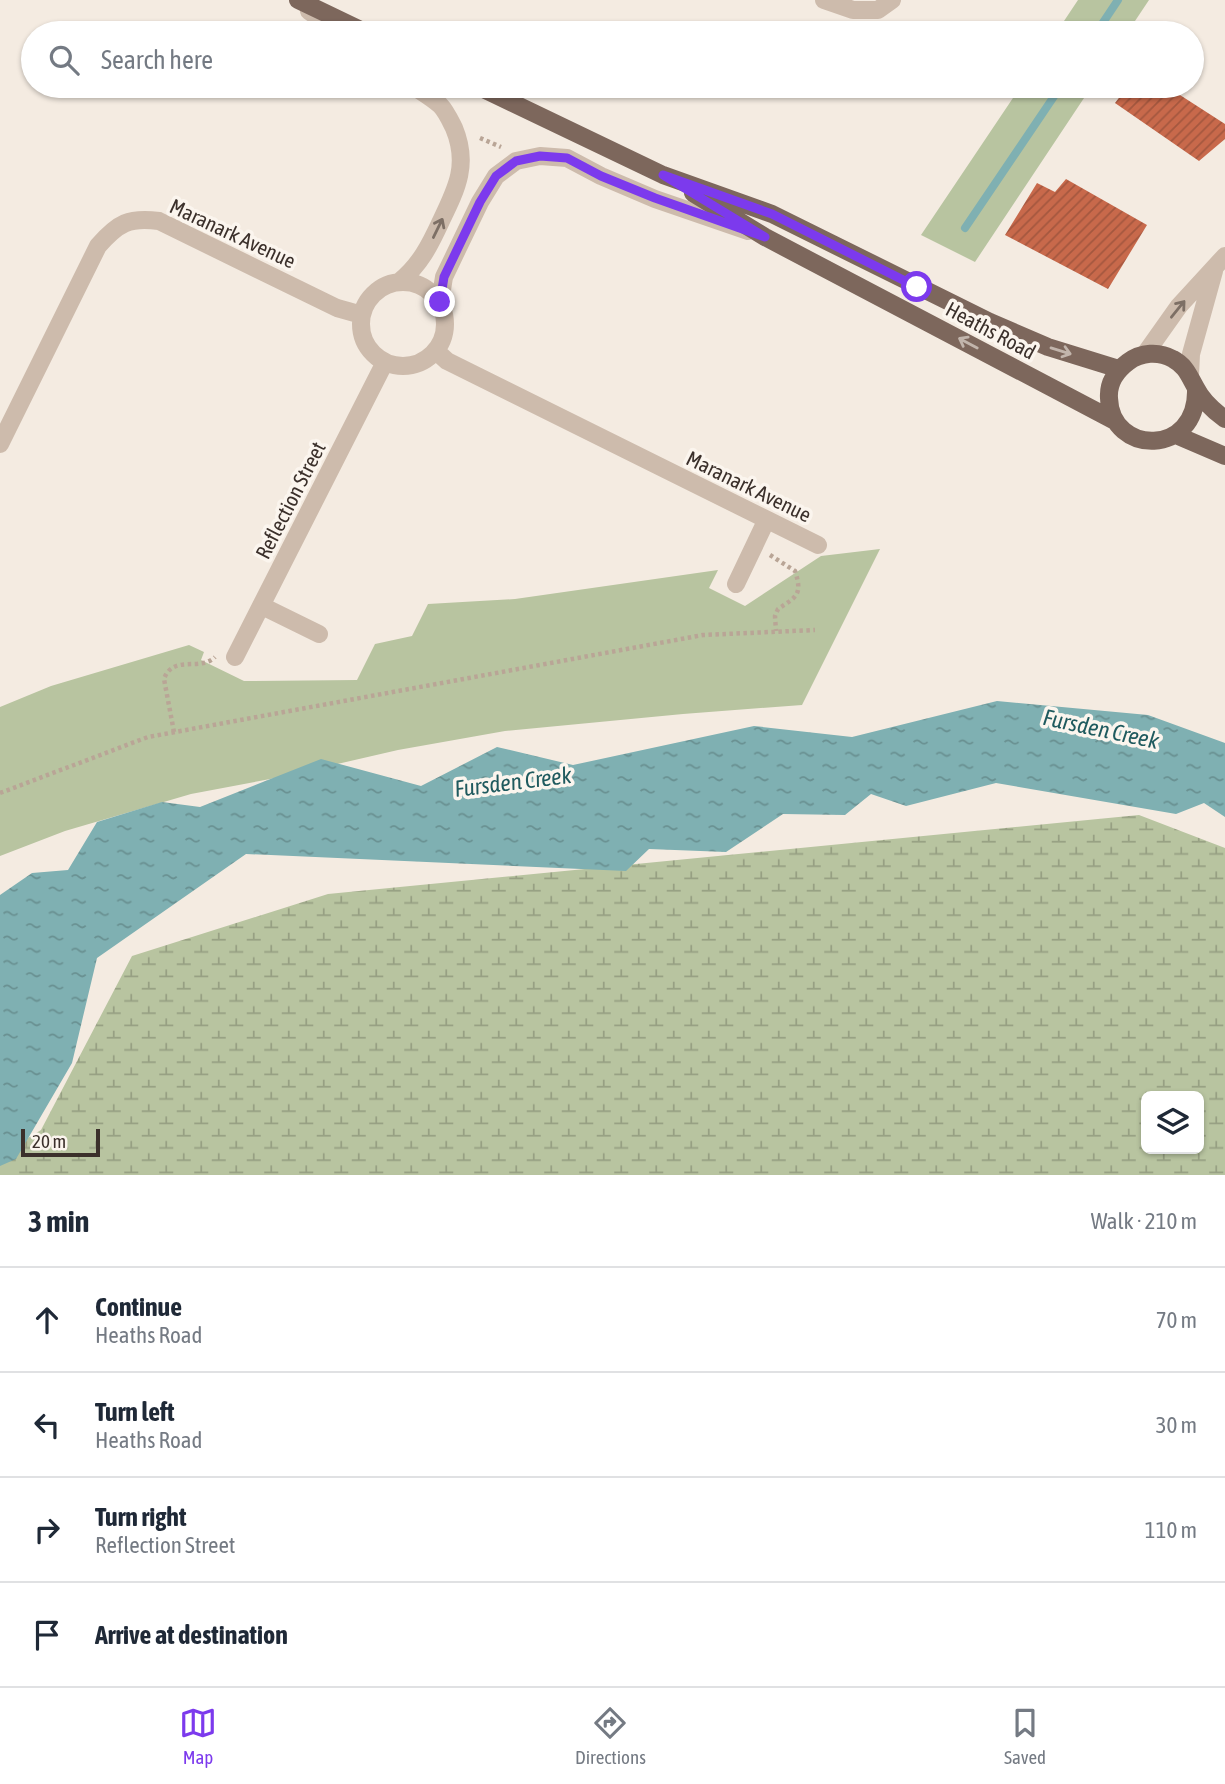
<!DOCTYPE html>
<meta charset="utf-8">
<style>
body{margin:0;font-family:"Asap Condensed",sans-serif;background:#f2f2f3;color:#1f2937}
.controls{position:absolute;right:21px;bottom:21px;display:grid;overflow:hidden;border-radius:10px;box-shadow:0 2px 5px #0004}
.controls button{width:63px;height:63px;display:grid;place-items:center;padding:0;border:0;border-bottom:2px solid #e0e1e3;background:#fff;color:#1f2937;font:35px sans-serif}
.scale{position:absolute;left:21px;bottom:18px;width:79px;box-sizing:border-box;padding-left:7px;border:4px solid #3b302b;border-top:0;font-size:19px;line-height:24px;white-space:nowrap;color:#3b302b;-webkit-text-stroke:5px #fbf5ee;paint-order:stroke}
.stop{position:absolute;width:21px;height:21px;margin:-16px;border:5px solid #7c3aed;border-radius:50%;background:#fff}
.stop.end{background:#7c3aed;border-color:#fff;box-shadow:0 2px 7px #0008}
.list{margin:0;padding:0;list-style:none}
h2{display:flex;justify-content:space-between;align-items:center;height:91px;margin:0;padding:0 28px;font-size:30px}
h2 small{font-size:23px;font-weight:400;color:#747a83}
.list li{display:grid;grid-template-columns:46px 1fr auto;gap:21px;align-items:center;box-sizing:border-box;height:105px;padding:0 28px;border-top:2px solid #e0e1e3}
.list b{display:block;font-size:26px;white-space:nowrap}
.list p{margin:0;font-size:23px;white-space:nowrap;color:#747a83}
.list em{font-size:23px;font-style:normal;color:#747a83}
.icon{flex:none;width:38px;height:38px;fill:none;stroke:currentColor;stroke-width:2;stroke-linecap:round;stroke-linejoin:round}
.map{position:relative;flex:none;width:1225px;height:1175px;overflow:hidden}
.search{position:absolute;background:#fff;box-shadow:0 2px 5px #0004;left:21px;right:21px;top:21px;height:77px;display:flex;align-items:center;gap:18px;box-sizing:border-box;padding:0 24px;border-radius:38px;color:#747a83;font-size:26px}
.sheet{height:511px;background:#fff}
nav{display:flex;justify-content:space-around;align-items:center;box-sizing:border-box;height:98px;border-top:2px solid #e0e1e3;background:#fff;font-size:19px;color:#747a83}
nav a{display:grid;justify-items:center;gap:4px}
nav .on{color:#7c3aed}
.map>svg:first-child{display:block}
.green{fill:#b8c4a0}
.wetland{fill:url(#wetland-marsh);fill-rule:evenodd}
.water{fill:url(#water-ripples)}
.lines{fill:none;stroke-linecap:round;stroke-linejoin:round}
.stream{stroke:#7fb0b2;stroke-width:8}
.building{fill:url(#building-hatch)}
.path{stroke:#b9a596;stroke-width:4.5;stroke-dasharray:3.5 3.5;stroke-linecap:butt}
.minor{stroke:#cdbbac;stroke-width:18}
.major{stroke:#7d675c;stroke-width:18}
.oneway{stroke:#7d6f65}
.oneway2{stroke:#c2b5ac}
.route{stroke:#7c3aed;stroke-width:9}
.labels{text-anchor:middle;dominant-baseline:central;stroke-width:7;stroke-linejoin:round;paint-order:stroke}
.street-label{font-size:21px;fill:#3b302b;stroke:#fbf5ee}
.water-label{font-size:23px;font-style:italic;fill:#1f5a5e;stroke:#fbf5ee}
</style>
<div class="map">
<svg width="1225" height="1175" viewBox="0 0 1225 1175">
<defs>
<pattern id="wetland-marsh" width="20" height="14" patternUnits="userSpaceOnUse" patternTransform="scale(1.75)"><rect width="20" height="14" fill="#b8c4a0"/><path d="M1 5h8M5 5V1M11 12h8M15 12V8" fill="none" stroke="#97a083"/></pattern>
<pattern id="water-ripples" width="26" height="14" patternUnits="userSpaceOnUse" patternTransform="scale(1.75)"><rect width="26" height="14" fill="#7fb0b2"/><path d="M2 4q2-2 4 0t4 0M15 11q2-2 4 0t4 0" fill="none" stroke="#699091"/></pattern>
<pattern id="building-hatch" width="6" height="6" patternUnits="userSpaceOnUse" patternTransform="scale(1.75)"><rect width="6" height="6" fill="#c8694b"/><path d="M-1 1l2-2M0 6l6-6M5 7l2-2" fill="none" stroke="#a4573f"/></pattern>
</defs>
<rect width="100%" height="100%" fill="#f4ebe1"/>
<path class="green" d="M1078,0H1149L1127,33H1056Z
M1021,86H1092L975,262L921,235Z
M880,549L802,705L683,714L505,731L398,750L281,777L191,794L65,831L0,856V707L51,686L189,645L204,652L201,660L244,681L357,680L375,644L412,636L428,604L515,599L718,570L709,588L745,606L821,556Z"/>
<path class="wetland" d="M1139,815L1225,848V1175H0V1155L41,1130L132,956L328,894ZM1146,1096H1199V1149H1146Z"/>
<path class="water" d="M997,701L1148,715L1225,743V817L1204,803L1176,814L996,783L906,806L871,794L845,815L783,814L726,852L649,849L626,871L246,854L97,958L72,1063L16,1159L0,1166V895L32,873L68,870L97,822L162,802L200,807L321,759L421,786L497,747L573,765L754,726L852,737Z"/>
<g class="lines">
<path class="stream" d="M1096,33L1118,0
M965,228L1061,86"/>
</g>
<path class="building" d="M1128,86H1166L1225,124V139L1199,161L1115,103Z
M1066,179L1147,225L1108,289L1005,235L1037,183L1055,192Z"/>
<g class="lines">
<path class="path" d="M480,138L501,147
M770,555L795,571C803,595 796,597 778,609L775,616L776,631
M174,732L164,679C173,654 200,672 215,657
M0,793L148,737L703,635L815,630"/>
<path class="minor" d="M824,0L853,10H878L892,0
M309,11L341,33
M399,282C420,265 430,245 441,221C457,188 469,164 454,128C450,120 446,111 440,105C432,98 422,92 413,86
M361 324a42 42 0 1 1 84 0a42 42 0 1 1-84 0Z
M440,302L444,277L480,202L496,176L516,161L540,156L567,158L601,176L655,199L748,231
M436,351L447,361L818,545
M1145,354L1179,306L1225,256
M1190,375L1191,354L1214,271
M0,444L98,246C118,223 129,217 159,221L337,308L362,315
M736,584L766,521
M262,606L319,634
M235,657L385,362"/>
<path class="major" d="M298,0L367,33
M477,86L663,175L772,214L990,322L1048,347L1119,369
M693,193L765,237L1115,421
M1196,389C1198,457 1111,456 1109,398C1108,383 1116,371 1128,362C1141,352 1159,351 1173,359C1186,366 1189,376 1196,388C1202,400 1214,411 1225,419
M1176,435L1225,456"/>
</g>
<defs><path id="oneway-shaft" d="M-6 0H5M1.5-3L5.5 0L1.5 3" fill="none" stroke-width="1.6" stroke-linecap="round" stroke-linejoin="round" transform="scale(1.75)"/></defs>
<g class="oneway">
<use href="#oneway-shaft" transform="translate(438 228) rotate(-64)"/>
<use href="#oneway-shaft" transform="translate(1178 309) rotate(-51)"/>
</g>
<g class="oneway2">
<use href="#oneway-shaft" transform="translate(968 343) rotate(-152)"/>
<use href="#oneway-shaft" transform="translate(1061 351) rotate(17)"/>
</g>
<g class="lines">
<path class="route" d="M440,302L444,277L480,202L496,176L516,161L540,156L567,158L601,176L655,198L765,237L663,175L772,214L917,287"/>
</g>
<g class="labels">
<g class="street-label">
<text transform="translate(233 233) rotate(25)">Maranark Avenue</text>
<text transform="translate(991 330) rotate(28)">Heaths Road</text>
<text transform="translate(749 486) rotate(26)">Maranark Avenue</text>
<text transform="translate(290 500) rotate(-63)">Reflection Street</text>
</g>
<g class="water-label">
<text transform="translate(1101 729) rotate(12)">Fursden Creek</text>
<text transform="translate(513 782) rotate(-7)">Fursden Creek</text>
</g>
</g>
</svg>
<div class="controls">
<button><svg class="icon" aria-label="layers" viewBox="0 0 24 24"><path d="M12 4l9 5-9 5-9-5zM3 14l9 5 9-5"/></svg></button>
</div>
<div class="scale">20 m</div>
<div class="stop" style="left:917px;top:287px"></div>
<div class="stop end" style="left:440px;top:302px"></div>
<div class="search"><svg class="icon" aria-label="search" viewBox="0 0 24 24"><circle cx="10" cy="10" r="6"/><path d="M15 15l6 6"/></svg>Search here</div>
</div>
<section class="sheet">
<h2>3 min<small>Walk · 210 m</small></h2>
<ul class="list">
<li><svg class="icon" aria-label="ahead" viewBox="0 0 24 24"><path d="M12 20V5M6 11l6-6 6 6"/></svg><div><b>Continue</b><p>Heaths Road</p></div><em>70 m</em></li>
<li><svg class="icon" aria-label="left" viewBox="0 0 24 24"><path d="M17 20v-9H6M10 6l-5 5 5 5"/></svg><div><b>Turn left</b><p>Heaths Road</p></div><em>30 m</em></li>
<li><svg class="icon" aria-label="right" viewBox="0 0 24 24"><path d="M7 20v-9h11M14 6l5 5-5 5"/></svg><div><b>Turn right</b><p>Reflection Street</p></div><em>110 m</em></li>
<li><svg class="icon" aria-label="arrive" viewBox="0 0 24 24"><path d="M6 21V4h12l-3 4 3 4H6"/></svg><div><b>Arrive at destination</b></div></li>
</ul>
</section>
<nav>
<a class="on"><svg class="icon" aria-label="map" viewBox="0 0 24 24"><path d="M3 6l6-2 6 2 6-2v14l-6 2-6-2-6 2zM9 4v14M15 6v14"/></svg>Map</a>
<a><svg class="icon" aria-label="directions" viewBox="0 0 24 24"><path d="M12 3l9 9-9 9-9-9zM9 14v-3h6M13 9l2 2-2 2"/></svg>Directions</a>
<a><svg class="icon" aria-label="saved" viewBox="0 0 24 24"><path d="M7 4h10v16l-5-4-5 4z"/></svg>Saved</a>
</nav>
